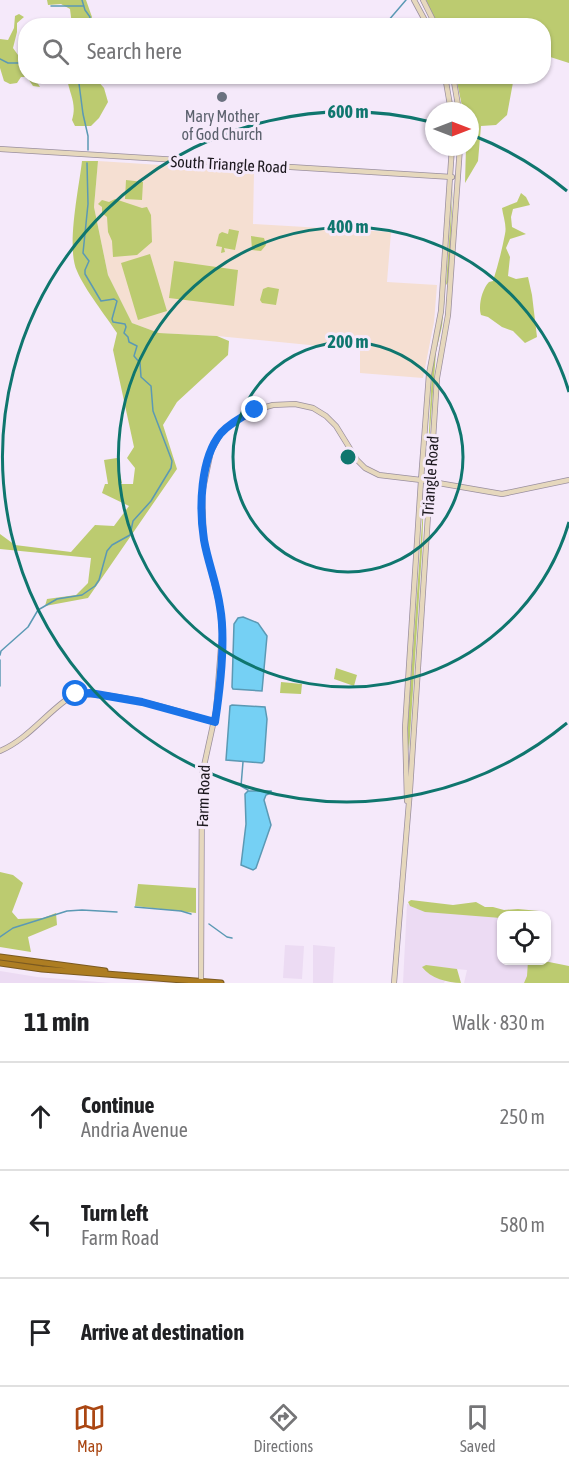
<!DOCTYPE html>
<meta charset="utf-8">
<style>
body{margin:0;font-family:"Asap Condensed",sans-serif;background:#f6f6f6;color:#202124}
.controls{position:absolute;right:18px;bottom:18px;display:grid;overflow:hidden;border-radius:12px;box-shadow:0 2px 4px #0004}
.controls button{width:54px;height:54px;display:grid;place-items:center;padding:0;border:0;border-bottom:2px solid #e0e0e0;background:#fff;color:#202124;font:30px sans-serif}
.compass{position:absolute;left:425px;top:102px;width:54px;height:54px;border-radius:50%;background:#fff;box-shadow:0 2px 4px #0004;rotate:90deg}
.stop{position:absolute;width:18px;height:18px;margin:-14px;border:4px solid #1a73e8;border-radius:50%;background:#fff}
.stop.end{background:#1a73e8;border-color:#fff;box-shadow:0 2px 6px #0008}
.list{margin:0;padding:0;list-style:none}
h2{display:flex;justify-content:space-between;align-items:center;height:78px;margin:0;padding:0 24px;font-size:26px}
h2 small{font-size:20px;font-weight:400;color:#757577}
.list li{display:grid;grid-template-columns:39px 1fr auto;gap:18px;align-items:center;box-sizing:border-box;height:108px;padding:0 24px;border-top:2px solid #e0e0e0}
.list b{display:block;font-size:22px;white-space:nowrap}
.list p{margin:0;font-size:20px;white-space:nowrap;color:#757577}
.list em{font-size:20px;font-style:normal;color:#757577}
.icon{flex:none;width:33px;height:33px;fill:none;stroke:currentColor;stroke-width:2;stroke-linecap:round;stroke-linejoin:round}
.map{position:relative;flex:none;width:569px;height:983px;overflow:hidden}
.search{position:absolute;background:#fff;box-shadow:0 2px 4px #0004;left:18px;right:18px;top:18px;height:66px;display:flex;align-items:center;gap:15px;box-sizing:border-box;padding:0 21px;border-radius:24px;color:#757577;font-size:22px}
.sheet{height:402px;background:#fff}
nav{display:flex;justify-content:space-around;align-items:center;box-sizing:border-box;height:84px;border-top:2px solid #e0e0e0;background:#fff;font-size:16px;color:#757577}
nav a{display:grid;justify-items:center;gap:3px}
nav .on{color:#aa4612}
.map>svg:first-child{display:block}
.built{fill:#ecdbf3}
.education{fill:#f5dfd2}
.green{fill:#bccb70}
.water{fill:#75d0f4;stroke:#5b99b4;stroke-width:1.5}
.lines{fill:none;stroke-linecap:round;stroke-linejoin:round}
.stream{stroke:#5b99b4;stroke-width:1.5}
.secondary-casing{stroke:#9a8f9f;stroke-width:6}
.highway-casing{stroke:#7b5a21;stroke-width:7}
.secondary{stroke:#e6d8bd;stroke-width:4.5}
.highway{stroke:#ad7d22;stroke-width:5}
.route{stroke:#1a73e8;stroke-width:8}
.ring{fill:none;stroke:#0f766e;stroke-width:3}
.worship-dot{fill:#6b7280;stroke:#f5e9fa;stroke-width:2}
.labels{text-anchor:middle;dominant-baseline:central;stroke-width:6;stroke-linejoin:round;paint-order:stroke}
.worship-label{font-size:16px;fill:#5b616d;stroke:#f5e9fa}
.street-label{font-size:16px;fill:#1d191f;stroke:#f5e9fa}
.centre{fill:#0f766e;stroke:#f5e9fa;stroke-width:3}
.ring-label{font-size:18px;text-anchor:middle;font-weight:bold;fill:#0f766e;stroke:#f5e9fa;stroke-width:6;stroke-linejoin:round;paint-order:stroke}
</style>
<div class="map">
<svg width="569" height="983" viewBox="0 0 569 983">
<rect width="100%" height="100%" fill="#f5e9fa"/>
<path class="built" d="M407,904L521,915L502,916V960L532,961L530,983H464L467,970L425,966L446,978L444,983H403Z
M285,945L304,946L302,979L283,978Z
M313,945L335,947L333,983H313Z
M0,971L37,977L111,983H0Z"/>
<path class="education" d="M98,161L254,171L253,224L391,232L387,282L437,285L434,322L423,378L360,373V350L217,336L159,333L132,323L108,275L94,207Z"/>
<path class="green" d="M47,0H86L92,17L90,25H72L70,9L61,4L48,5Z
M426,0H569V63L544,55V26L437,25Z
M19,14L24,17L17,23V32L13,48L18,55H25L26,76L34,77L40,87L33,86L27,77H21L17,83L10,84L4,81L0,68V39L8,40L14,28L15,16Z
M51,77H97V80L104,88L108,102L99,118L91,126H75L72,120C77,104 70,95 67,79Z
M456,77H514L507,115L496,125L481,126L478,161L465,183L466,147H470V111H463Z
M82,161H98L94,207L108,275L132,323L159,333L217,336L229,341L228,355L177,402L163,425L177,469L88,598L45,606L47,599L76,595L88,583L91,558L0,549V534L15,545L71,552L95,525L114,526L129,506L102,493L105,484H108L104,460L117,458L122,483L120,484H133L135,468L127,458L134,447L113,350L117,333C106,316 85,290 77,271C66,248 79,188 82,161Z
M126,180L143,182L142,200L125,199Z
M453,183L449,281L446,285Z
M521,193L526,197L530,205L513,209L511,217L512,227L526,234L510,239L506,248L510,257L508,276L516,279L528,277L532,295L537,337L525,343L513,331L502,327L488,317L481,315C478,306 482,289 489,282L493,281C498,265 502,250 505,234C507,226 503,216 502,208L517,202Z
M115,199L142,208L147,207L151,215L152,242L137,255L113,257L112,241L108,232L107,217L102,213V207L98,204L102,200L109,202Z
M229,229L239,231L235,250L224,248L225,252L221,253L222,247L216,246L219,234L222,232L228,234Z
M251,236L264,238L266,245L261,251L252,250Z
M150,254L167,311L138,320L121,263Z
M174,261L238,270L234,306L169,298Z
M268,287L279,289L276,305L262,303L260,300L263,289Z
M445,296L442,326L436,352L427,470L432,371Z
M424,495L422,551L409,751L407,735Z
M336,668L357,675L354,686L334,679Z
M281,682L302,684L301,694L280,693Z
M0,872L13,875L23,883L12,912L18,919L43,918L56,913L57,925L28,937L31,952L0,947Z
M138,884L196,888V913L135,906Z
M411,900L453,905L476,902L485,907H493L504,910L518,909L539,911L540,915L502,916L501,918L425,912L410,906L408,902Z
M528,961H544L569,966V983H524L527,976Z
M426,965L457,969L461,983C448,983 430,978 422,967Z"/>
<path class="water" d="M243,617L258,623L267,636L262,691L233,689L232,687L234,624L238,618Z
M232,705L265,707L267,719L264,761L262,763L226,760L230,706Z
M248,791H271V793L266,795L264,800L271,825L256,868L253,870L241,865L246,824L245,794Z"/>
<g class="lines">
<path class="stream" d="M82,0L85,10L90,17L88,26
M51,6H84
M380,26L388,21L406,0
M0,59L8,63H26
M70,76H77
M78,76L83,114L88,136V150
M0,655L1,651L28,627L38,610L57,599L82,595L95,586L99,580L107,551L112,545L130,535L133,521L151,501L171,468L172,461L153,411L151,386L141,377L140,363L134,356L137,346L129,342L128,337L124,333L126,327L125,324L113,322L112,319L117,301L114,299L101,301L85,274V270L89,261L83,253L88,204L87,163
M0,660V686
M243,762L241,786L248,790
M135,907L181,911L191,914
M209,924L227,937L232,938
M0,937L13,928L67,911L82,910L117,912"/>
<defs>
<path id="secondary" d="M414,0L428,26
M423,0L436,26
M445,76L451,111
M453,76L459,111
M0,149L452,177
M0,751C26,740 44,716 66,700C91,682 184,713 215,722
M407,801L405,728L421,480L429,374L441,311L452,147
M201,981L202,775L216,711L222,634L220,607L204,540L202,494L211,451L221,433L237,420L255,410L273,405L295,404L313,408L326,416L336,426L357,460L365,468L379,475L421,480L502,494L569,480
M394,983L410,790L437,378L448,315L460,147"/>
<path id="highway" d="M0,957L105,971
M0,963L42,969L221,983"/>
</defs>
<use href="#secondary" class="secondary-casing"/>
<use href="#highway" class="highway-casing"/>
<use href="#secondary" class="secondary"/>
<use href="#highway" class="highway"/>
</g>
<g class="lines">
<path class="route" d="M76,694L90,693L142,702L215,722C220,689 226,640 220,607C217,584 208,563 204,540C199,509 200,458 221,433C230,423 243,416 255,410"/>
</g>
<g class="ring">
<circle cx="348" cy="457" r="115"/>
<path d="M569 522A230 230 0 1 1 569 392"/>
<path d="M567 723A345 345 0 1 1 431 122M472 135A345 345 0 0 1 567 191"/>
</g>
<circle class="worship-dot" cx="222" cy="97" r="6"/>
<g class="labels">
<g class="worship-label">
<text x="222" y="116">Mary Mother<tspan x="222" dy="18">of God Church</tspan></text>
</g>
<g class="street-label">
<text transform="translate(229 164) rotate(3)">South Triangle Road</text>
<text transform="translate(430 476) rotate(-86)">Triangle Road</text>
<text transform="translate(203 796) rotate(-88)">Farm Road</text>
</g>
</g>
<circle cx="348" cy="457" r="9" class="centre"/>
<g class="ring-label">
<text x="348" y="118">600 m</text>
<text x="348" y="233">400 m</text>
<text x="348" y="348">200 m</text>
</g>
</svg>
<div class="controls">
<button><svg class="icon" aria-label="locate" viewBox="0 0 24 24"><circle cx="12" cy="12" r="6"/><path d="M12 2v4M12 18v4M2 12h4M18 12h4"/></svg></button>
</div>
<svg class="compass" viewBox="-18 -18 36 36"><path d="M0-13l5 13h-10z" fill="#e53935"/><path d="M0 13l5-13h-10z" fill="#757577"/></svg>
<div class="stop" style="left:76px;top:694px"></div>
<div class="stop end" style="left:255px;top:410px"></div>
<div class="search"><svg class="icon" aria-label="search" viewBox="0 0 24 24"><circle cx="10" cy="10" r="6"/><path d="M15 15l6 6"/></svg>Search here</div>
</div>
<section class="sheet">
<h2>11 min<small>Walk · 830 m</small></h2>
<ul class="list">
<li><svg class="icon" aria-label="ahead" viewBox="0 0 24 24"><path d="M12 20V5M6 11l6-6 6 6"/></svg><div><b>Continue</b><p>Andria Avenue</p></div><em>250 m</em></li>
<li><svg class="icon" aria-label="left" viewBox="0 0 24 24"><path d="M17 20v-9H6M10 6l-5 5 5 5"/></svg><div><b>Turn left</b><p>Farm Road</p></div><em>580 m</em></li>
<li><svg class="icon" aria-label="arrive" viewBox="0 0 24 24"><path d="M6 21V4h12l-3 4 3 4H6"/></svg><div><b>Arrive at destination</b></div></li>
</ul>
</section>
<nav>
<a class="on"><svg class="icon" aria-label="map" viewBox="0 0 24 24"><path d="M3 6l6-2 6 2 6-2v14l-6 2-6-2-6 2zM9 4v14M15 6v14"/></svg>Map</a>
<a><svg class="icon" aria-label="directions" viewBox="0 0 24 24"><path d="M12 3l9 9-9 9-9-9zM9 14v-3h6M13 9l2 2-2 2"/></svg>Directions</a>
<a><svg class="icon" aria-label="saved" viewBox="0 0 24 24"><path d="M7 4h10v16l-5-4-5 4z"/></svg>Saved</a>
</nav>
